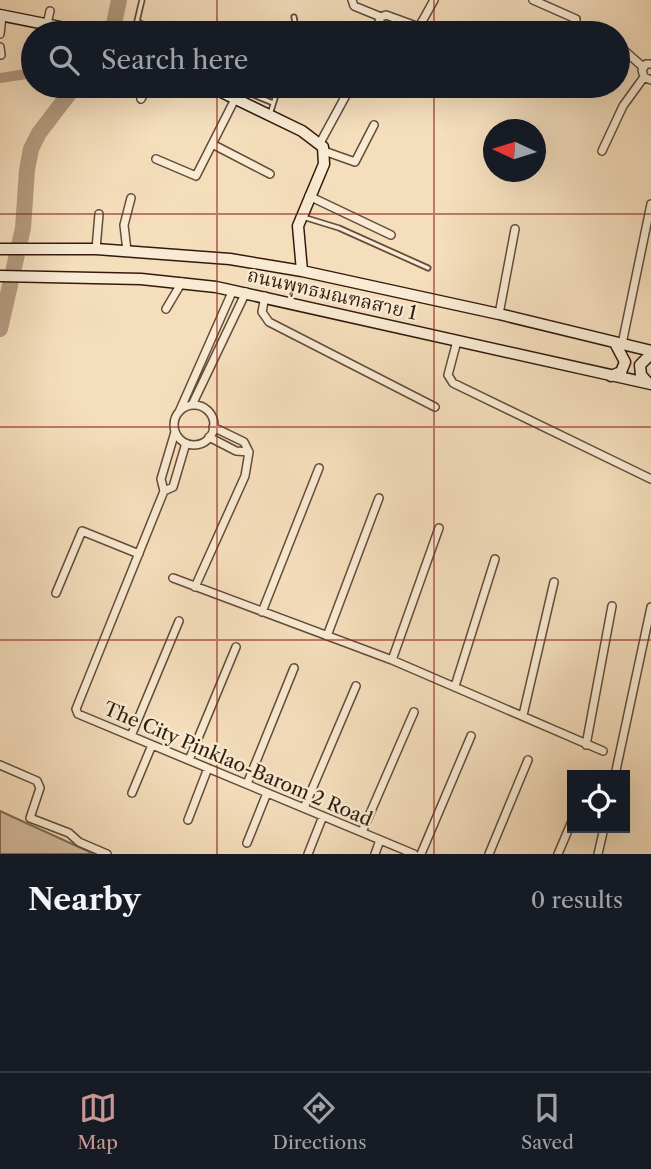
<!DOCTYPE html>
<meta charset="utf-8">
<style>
body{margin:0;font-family:"Libre Caslon Text","Noto Serif Thai",serif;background:#242831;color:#f1f3f6}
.controls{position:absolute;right:21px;bottom:21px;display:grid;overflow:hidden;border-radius:0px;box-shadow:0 7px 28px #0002}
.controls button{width:63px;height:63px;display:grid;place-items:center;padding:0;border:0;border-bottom:2px solid #363941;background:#171b24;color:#f1f3f6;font:35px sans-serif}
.compass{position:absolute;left:483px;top:119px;width:63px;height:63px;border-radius:50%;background:#171b24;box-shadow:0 7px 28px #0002;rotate:274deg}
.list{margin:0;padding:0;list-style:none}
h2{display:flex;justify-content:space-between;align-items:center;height:91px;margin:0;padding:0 28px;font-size:30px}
h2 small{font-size:23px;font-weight:400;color:#9ea1a6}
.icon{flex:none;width:38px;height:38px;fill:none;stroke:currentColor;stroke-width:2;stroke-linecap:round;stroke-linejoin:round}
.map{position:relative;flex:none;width:651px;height:854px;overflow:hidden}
.search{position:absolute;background:#171b24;box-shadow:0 7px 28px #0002;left:21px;right:21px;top:21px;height:77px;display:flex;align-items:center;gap:18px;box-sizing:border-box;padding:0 24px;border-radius:38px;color:#9ea1a6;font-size:26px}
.sheet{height:217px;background:#171b24}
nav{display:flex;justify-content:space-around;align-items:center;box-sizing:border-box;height:98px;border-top:2px solid #363941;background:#171b24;font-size:19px;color:#9ea1a6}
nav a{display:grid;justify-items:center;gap:4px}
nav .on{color:#c59692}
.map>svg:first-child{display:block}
.green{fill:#d4bd9e;stroke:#836c55;stroke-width:2}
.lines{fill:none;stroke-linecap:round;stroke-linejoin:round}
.canal{stroke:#b39c80;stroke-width:10}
.river{stroke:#b39c80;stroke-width:16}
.lane-casing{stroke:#634c38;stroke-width:7}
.street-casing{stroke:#634c38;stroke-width:10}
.secondary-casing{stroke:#321b0c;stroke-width:13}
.lane{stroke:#f8ead3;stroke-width:3.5}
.street{stroke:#f8ead3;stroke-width:7}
.secondary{stroke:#f8ead3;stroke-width:10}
.grid{fill:none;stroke:#8f2418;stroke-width:2;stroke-opacity:0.55}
.labels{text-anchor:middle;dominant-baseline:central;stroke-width:5;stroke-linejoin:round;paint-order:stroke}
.street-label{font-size:19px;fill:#321b0c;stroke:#f8ead3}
</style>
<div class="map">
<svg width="651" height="854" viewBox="0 0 651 854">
<rect width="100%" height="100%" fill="#f5debc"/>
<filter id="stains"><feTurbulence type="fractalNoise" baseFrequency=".00286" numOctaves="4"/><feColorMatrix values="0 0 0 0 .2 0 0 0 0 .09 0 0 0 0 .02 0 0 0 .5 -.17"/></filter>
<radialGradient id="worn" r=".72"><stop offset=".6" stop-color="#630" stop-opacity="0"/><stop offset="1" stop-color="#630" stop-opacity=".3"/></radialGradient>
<path class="green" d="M0,811L13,817L94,854H0Z"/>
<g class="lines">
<path class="canal" d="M0,78L33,73"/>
<path class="river" d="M112,33L119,0
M0,329L23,228L27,170L31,149L39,133L75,86"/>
<defs>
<path id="lane" d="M142,0L137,21L156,33
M294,17L297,33
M232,86L273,103
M270,114L279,86
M303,217L339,228L428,268"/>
<path id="street" d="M352,0L354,6L381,17
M533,0L576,19L573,33
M47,24L50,11
M588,26L600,33
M374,33L381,17L386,15L419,27L434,0
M0,34L2,16
M618,45L643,67
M0,47L1,55
M651,64H646L642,70L644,77L651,80
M141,99L148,86
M320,143L351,86
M214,145L270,174
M324,151L355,162L374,125
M602,151L623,106L644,77
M156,159L196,176L235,99
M309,196L391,235
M96,249L99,214
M127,251L124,225L131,198
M265,296L262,312L269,322L435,407
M166,309L182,282
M499,314L515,229
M457,341L448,375L453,383L651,479
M622,344L651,204
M192,405L246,292
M174 425a20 20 0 1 1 40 0a20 20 0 1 1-40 0Z
M179,412L233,290
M175,432L161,479L164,491L173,487L186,443
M209,437L236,451L249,452L244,442L213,427
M164,491L76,709L78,714L414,854
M173,578L392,660L603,751
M195,587L245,476L249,452
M56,593L82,531L139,554
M262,612L319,468
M327,636L379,498
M392,660L439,528
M455,686L495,559
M523,715L554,582
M131,736L179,621
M586,745L612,606
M189,760L236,647
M0,765L37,781L40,788L30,818L69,833L79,842L107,854
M615,775L651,607
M247,784L294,668
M132,793L152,745
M304,808L356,686
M188,820L208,768
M362,832L414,712
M247,843L267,793
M308,854L323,816
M375,854L380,840
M421,854L471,736
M489,854L528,760
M558,854L572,821
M598,854L604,828"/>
<path id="secondary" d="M0,15L90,33
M209,86L302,131L323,147L324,164L298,226L302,271
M0,249H96L230,259L302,271L499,314L651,351
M0,276L141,279L216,287L651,384
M611,376L621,372L625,362L615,343
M648,383L641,375L640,365L651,354"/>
</defs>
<use href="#lane" class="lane-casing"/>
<use href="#street" class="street-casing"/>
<use href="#secondary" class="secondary-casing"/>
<use href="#lane" class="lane"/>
<use href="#street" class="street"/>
<use href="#secondary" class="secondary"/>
</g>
<path class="grid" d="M217,0V33M434,0V33M217,86V854M434,86V854M0,214H651M0,427H651M0,640H651"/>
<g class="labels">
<g class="street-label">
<text transform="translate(332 294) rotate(13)">ถนนพุทธมณฑลสาย 1</text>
<text transform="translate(238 764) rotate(23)">The City Pinklao-Barom 2 Road</text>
</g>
</g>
<rect width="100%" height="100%" filter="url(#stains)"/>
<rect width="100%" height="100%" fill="url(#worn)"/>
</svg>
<div class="controls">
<button><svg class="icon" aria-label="locate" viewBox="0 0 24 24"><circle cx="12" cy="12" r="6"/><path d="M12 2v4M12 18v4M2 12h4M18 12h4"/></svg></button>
</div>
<svg class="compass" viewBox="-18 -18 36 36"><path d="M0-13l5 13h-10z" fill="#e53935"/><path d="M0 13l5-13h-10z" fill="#9ea1a6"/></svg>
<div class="search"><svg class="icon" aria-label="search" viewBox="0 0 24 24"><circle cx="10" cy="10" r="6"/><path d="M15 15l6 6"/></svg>Search here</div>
</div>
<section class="sheet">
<h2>Nearby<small>0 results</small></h2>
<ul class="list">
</ul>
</section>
<nav>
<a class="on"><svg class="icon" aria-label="map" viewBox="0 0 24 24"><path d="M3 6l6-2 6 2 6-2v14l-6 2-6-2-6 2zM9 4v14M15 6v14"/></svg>Map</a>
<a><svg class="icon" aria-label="directions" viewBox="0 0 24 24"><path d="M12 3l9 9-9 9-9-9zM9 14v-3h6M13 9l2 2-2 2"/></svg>Directions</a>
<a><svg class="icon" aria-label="saved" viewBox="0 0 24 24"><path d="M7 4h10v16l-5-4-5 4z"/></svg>Saved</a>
</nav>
